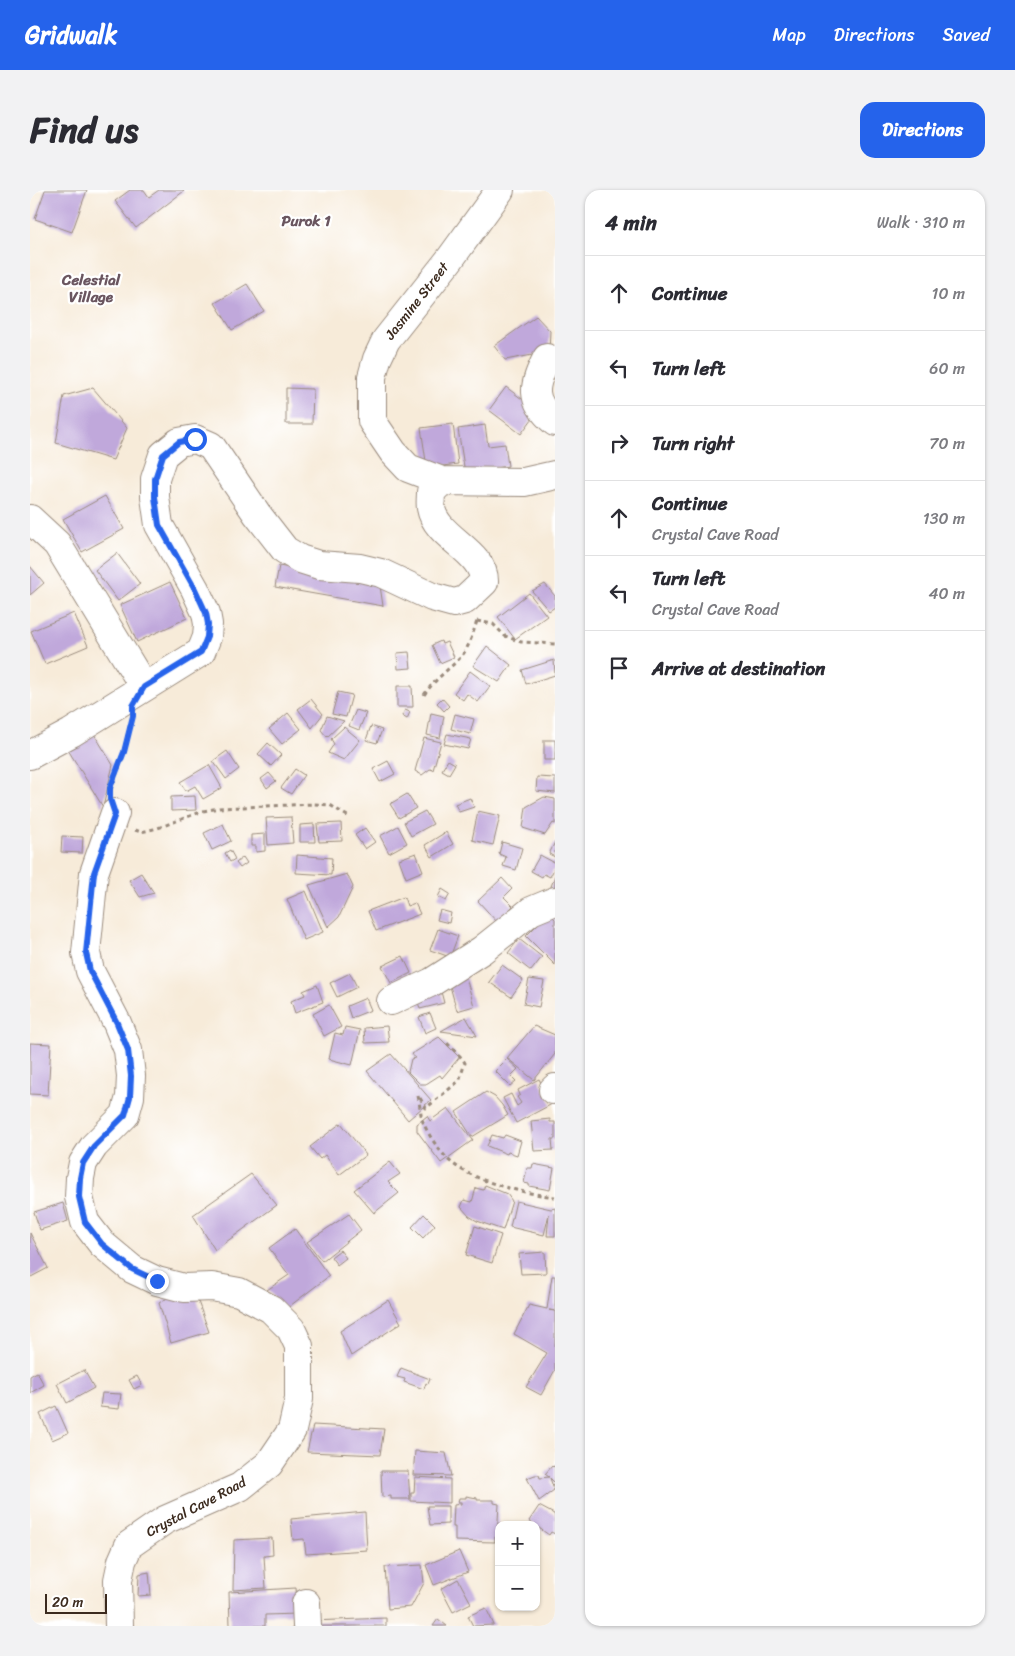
<!DOCTYPE html>
<meta charset="utf-8">
<style>
body{margin:0;font-family:Sriracha,sans-serif;background:#f2f2f3;color:#2b2b33}
.controls{position:absolute;right:15px;bottom:15px;display:grid;overflow:hidden;border-radius:10px;box-shadow:0 1px 4px #0004}
.controls button{width:45px;height:45px;display:grid;place-items:center;padding:0;border:0;border-bottom:1px solid #e1e1e2;background:#fff;color:#2b2b33;font:25px sans-serif}
.scale{position:absolute;left:15px;bottom:12px;width:62px;box-sizing:border-box;padding-left:5px;border:2px solid #3b2a1e;border-top:0;font-size:14px;line-height:18px;white-space:nowrap;color:#3b2a1e;-webkit-text-stroke:4px #fff;paint-order:stroke}
.stop{position:absolute;width:15px;height:15px;margin:-11px;border:4px solid #2563eb;border-radius:50%;background:#fff}
.stop.end{background:#2563eb;border-color:#fff;box-shadow:0 1px 5px #0008}
.list{margin:0;padding:0;list-style:none}
h2{display:flex;justify-content:space-between;align-items:center;height:65px;margin:0;padding:0 20px;font-size:21px}
h2 small{font-size:16px;font-weight:400;color:#7c7c81}
.list li{display:grid;grid-template-columns:32px 1fr auto;gap:15px;align-items:center;box-sizing:border-box;height:75px;padding:0 20px;border-top:1px solid #e1e1e2}
.list b{display:block;font-size:19px;white-space:nowrap}
.list p{margin:0;font-size:16px;white-space:nowrap;color:#7c7c81}
.list em{font-size:16px;font-style:normal;color:#7c7c81}
.icon{flex:none;width:28px;height:28px;fill:none;stroke:currentColor;stroke-width:2;stroke-linecap:round;stroke-linejoin:round}
.map{position:relative;flex:none;width:525px;height:1436px;overflow:hidden;border-radius:15px}
header{display:flex;align-items:center;gap:30px;box-sizing:border-box;height:70px;padding:0 25px;background:#2563eb;color:#fff}
header strong{font-size:24px}
nav{display:flex;gap:28px;margin-inline-start:auto;font-size:18px}
.intro{display:flex;align-items:center;justify-content:space-between;box-sizing:border-box;height:120px;padding:0 30px}
h1{margin:0;font-size:35px}
.button{padding:12px 22px;border-radius:15px;background:#2563eb;color:#fff;font-size:18px;font-weight:700}
main{display:flex;gap:30px;padding:0 30px}
aside{flex:1;background:#fff;border-radius:15px;box-shadow:0 1px 4px #0004}
.map>svg:first-child{display:block}
.building{fill:#c0a8db}
.lines{fill:none;stroke-linecap:round;stroke-linejoin:round}
.minor-casing{stroke:#998a7c;stroke-width:30}
.path{stroke:#998a7c;stroke-width:3;stroke-dasharray:4 4;stroke-linecap:butt}
.minor{stroke:#fff;stroke-width:28}
.route{stroke:#2563eb;stroke-width:6}
.labels{text-anchor:middle;dominant-baseline:central;stroke-width:4.5;stroke-linejoin:round;paint-order:stroke}
.street-label{font-size:14px;fill:#3b2a1e;stroke:#fff}
.neighbourhood-label{font-size:15px;font-weight:bold;fill:#6a5660;stroke:#fff}
</style>
<header>
<strong>Gridwalk</strong>
<nav><a>Map</a><a>Directions</a><a>Saved</a></nav>
</header>
<div class="intro"><h1>Find us</h1><a class="button">Directions</a></div>
<main>
<div class="map">
<svg width="525" height="1436" viewBox="0 0 525 1436">
<rect width="100%" height="100%" fill="#fff"/>
<filter id="ink" filterUnits="userSpaceOnUse"><feTurbulence type="fractalNoise" baseFrequency=".02" numOctaves="2"/><feDisplacementMap in="SourceGraphic" scale="10" xChannelSelector="R" yChannelSelector="G"/><feConvolveMatrix kernelMatrix="1 2 1 2 8 2 1 2 1" color-interpolation-filters="sRGB"/></filter>
<filter id="wash" filterUnits="userSpaceOnUse"><feTurbulence type="fractalNoise" baseFrequency=".0096" numOctaves="4" result="noise"/><feDisplacementMap in="SourceGraphic" scale="20" xChannelSelector="R" yChannelSelector="G"/><feGaussianBlur stdDeviation="1.12" result="paint"/><feColorMatrix in="noise" values="0 0 0 0 0 0 0 0 0 0 0 0 0 0 0 0 0 1.4 0 .05"/><feComposite in="paint" operator="in"/></filter>
<g filter="url(#wash)">
<rect width="100%" height="100%" fill="#f7ebd9"/>
<g id="blocks">
<path class="building" d="M15,0H57L42,42L5,29Z
M100,0H114L119,7L129,0H153L154,1L106,38L85,11Z
M217,94L234,121L202,140L185,113Z
M506,126L520,141L519,162L475,170L464,156Z
M476,197L508,221L491,244L459,220Z
M63,198L97,238L83,270L26,253L34,206Z
M256,198L283,199L282,234H256Z
M423,234L428,274L397,278L391,238Z
M455,235L458,256L475,254L478,276L435,283L428,239Z
M75,306L94,339L52,362L33,329Z
M87,363L110,394L88,411L65,380Z
M0,376L14,393L0,405Z
M249,376L281,382L349,389L353,416L245,397Z
M140,392L157,428L107,452L90,415Z
M515,394L525,406V417L519,421L502,401Z
M499,403L517,426L485,449L468,427Z
M44,423L58,456L15,474L1,441Z
M411,451L412,454L417,452L424,467L410,473L402,455Z
M457,456L481,475L469,492L443,476Z
M379,462L381,478L368,479L367,463Z
M524,470L525,485L496,494L492,480Z
M440,481L460,496L448,512L437,504L433,510L424,503Z
M367,496H382L383,517H367Z
M308,502L322,505L316,527L302,524Z
M412,508L419,516L414,521L407,513Z
M281,509L293,524L282,538L268,519Z
M326,520L336,523L329,540L319,536Z
M375,520L380,522L377,529L372,526Z
M258,523L271,539L252,554L239,539Z
M401,523L414,526L410,548L397,545Z
M425,524L444,529L440,544L421,539Z
M297,526L314,531L297,547L291,540Z
M58,534L83,575L73,617L32,550Z
M341,536L352,540L347,553L336,550Z
M314,537L330,550L314,570L298,563L304,554L301,549Z
M417,544L441,549L438,559L414,554Z
M394,548L411,552L403,580L400,579L392,585L385,581Z
M514,550H525V570H514Z
M238,553L251,565L241,576L228,564Z
M197,561L209,579L196,589L183,571Z
M418,570L425,574L419,584L412,580Z
M358,571L365,584L350,592L343,579Z
M179,575L192,598L173,609L165,596L156,601L150,592Z
M265,579L274,585L261,604L251,598Z
M239,583L246,591L237,598L231,589Z
M507,587L525,588V603L506,601Z
M377,604L386,618L369,628L360,614Z
M165,606L166,620L141,621V607Z
M514,607L525,609V634L523,633L515,645L493,638L496,617Z
M440,608L444,617L429,622L425,614Z
M395,621L403,634L381,646L374,632Z
M448,621L470,626L463,655L442,650Z
M261,627L263,653L238,655L236,628Z
M311,633L312,651L289,652L287,634Z
M193,634L201,651L182,660L174,643Z
M284,634L285,652H270V635Z
M368,636L377,653L359,663L350,646Z
M335,638L345,652L335,659L325,645Z
M416,642L423,654L402,667L395,655Z
M235,644V661L226,662V656H221V645Z
M32,646L53,647L52,663L31,662Z
M472,652L492,658L486,680L473,676L476,667L469,664Z
M525,652V667L519,664Z
M200,660L205,669L200,672L195,663Z
M386,663L393,681L376,688L369,669Z
M267,665L302,668L301,685L266,683Z
M510,665L525,673V677L520,687L514,684L512,687L501,681Z
M213,667L217,673L210,678L206,673Z
M111,683L124,703L110,707L99,690Z
M317,684L323,697L309,727L298,737L279,695Z
M525,686V701L520,699Z
M472,688L482,699L474,707L483,716L467,732L448,711Z
M412,699L420,704L416,711L408,707Z
M276,701L293,742L274,750L257,709Z
M374,707L377,716L385,713L390,724L346,741L338,721Z
M410,720L421,723L419,733L407,730Z
M519,723L525,729V775L496,746Z
M408,739L428,746L420,767L400,760Z
M489,749L512,767L501,781L478,763Z
M373,766L381,783L361,793L352,776Z
M472,775L493,790L481,807L459,792Z
M320,783L327,797L307,807L300,793Z
M435,784L444,816L427,821L418,789Z
M499,789L514,791L509,817L494,814Z
M409,794L414,813L390,819L385,801Z
M287,795L293,812L265,823L261,811L275,805L273,801Z
M336,808L341,820L321,828L317,816Z
M299,815L311,837L294,846L283,824Z
M400,823L406,838L395,843L389,827Z
M436,827L447,846L411,841Z
M357,836L359,852L335,853L334,838Z
M504,836L525,845V864L504,890L477,868Z
M315,837L330,840L322,875L299,869L305,843L313,845Z
M409,847L429,867L428,869L412,888L410,885L396,894H390L378,882L381,869L385,868L382,864Z
M0,853L21,854L18,905L0,904Z
M361,864L401,910L378,930L337,881Z
M477,869L488,879L481,886L486,891L480,896L465,881Z
M509,889L522,914L486,933L473,908L481,904L487,916L491,913L487,907L490,905L488,900Z
M456,902L465,907L472,915L478,925L442,947L426,922Z
M418,918L443,950L411,973L387,941V934L397,926L400,931Z
M520,929V932H525V949H522L523,960L504,961L501,931Z
M311,933L336,965L309,985L295,965L290,969L280,957Z
M462,945L473,948L475,945L491,951L487,965L478,962L477,964L457,956Z
M360,972L370,984L358,992L369,1003L344,1023L324,1000Z
M503,974L524,978L520,1000L499,996V994L494,993L497,978H502Z
M221,984L247,1015L185,1060L163,1025Z
M455,995L477,1004L482,1011L473,1040L447,1031L439,1026L431,1017L434,1010L442,1012L446,998L453,1000Z
M486,1011L521,1019L525,1018V1046H517L519,1024L514,1045L480,1037Z
M33,1013L38,1031L10,1040L4,1022Z
M319,1024L331,1040L292,1071L277,1052Z
M394,1024L405,1035L393,1048L382,1037Z
M445,1036L471,1045L462,1073L436,1065Z
M265,1039L299,1086L256,1119L237,1100L259,1085L239,1058Z
M0,1043L18,1078L1,1087L0,1085Z
M310,1060L316,1068L307,1075L301,1067Z
M515,1062L516,1083L491,1084L489,1064Z
M522,1086H525V1121L519,1120L525,1121V1180L511,1205L496,1197L517,1163L484,1144L499,1115L517,1119Z
M166,1106L179,1142L141,1153L129,1113L139,1107Z
M358,1110L371,1133L321,1166L310,1141Z
M371,1178L400,1189L398,1194L396,1193L394,1199L374,1192L375,1189L367,1187Z
M54,1180L64,1198L37,1213L27,1194Z
M7,1182L14,1195L0,1203V1186Z
M107,1186L112,1195L104,1199L99,1190Z
M72,1203L91,1204L89,1219L70,1217Z
M26,1216L38,1243L22,1250L10,1224Z
M283,1235L354,1239L350,1265L277,1262Z
M385,1261L416,1263L421,1286L383,1285Z
M525,1275V1293L520,1288L524,1300L509,1311L497,1288L505,1285H509L510,1288L519,1287L515,1284L522,1276L523,1277Z
M351,1281H378L380,1309H361V1306L352,1307Z
M385,1287L420,1289V1313L381,1311V1303H384Z
M436,1306L447,1308V1310H464V1313L469,1314L467,1347H465V1352L425,1351V1337H423L424,1315L431,1314V1312H428L429,1308H436Z
M397,1316H418V1334L400,1335Z
M509,1316L524,1324L525,1327V1344L521,1342L519,1345L499,1331Z
M335,1322L337,1360L276,1364L274,1349L263,1350L261,1329Z
M242,1348L243,1365L234,1366L236,1398L203,1400L204,1350Z
M429,1361L438,1382L404,1395L396,1375Z
M392,1375L394,1393L381,1417L358,1419L355,1377Z
M119,1382L121,1405L108,1406L109,1384Z
M428,1389L441,1413L423,1422L411,1399Z
M266,1398L268,1424L235,1425V1436H200L199,1402Z
M456,1418L464,1435L443,1436L438,1426Z
M356,1428V1436H282V1431Z
M408,1429L417,1436H403Z"/>
</g>
</g>
<g filter="url(#ink)">
<use href="#blocks" fill-opacity="0" stroke="#998a7c" stroke-width="1"/>
<g class="lines">
<defs>
<path id="minor" d="M517,168C503,196 499,210 525,232
M412,291L378,278L363,262L342,231V187L347,169L356,150L420,69L470,0
M0,329L27,354L114,497
M0,565L41,543L171,462L177,447L178,434L176,423L165,399L129,335L125,307V289L133,265L149,252L165,249L181,256L227,324L255,360L270,369L289,375L330,378L351,383L402,407L424,413L435,410L454,392C455,361 406,348 401,318C400,313 401,307 401,302L412,291L494,292L525,285
M85,623L64,683L56,763L60,781L87,833L98,860L101,886L100,907L95,925L64,956L53,973L50,988L49,1007L55,1032L72,1054L102,1079L127,1091L154,1098L182,1097L209,1102L241,1119L261,1139L269,1156V1209L262,1240L239,1274L210,1297L135,1330L99,1355L92,1371L88,1390L89,1436
M361,811L402,792L452,760L501,721L525,711
M523,900L525,898
M276,1413L277,1436"/>
</defs>
<use href="#minor" class="minor-casing"/>
<path class="path" d="M447,431L463,434L475,446L491,452L525,454
M394,505C404,490 418,480 430,468C439,458 443,443 447,431
M80,601L94,562L101,533
M105,640L111,642L128,638L173,621L189,618L284,614L300,615L319,627
M388,906C390,914 390,924 393,932C398,945 412,965 422,973C448,993 493,1003 525,1007
M390,908L396,918L429,891L435,873C430,864 421,859 415,850"/>
<use href="#minor" class="minor"/>
</g>
</g>
<g class="lines" filter="url(#ink)">
<path class="route" d="M127,1091L102,1079L72,1054L55,1032L49,1007L50,988L53,973L64,956L95,925L100,907L101,886L98,860L87,833L60,781L56,763L64,683L85,624L80,609V598L94,562L103,526V516L114,497L171,462L177,447L178,434L176,423L165,399L129,335L125,307V289L133,265L149,252L165,249"/>
</g>
<g class="labels">
<g class="street-label">
<text transform="translate(387 111) rotate(-52)">Jasmine Street</text>
<text transform="translate(166 1317) rotate(-28)">Crystal Cave Road</text>
</g>
<g class="neighbourhood-label">
<text x="276" y="31">Purok 1</text>
<text x="61" y="90">Celestial<tspan x="61" dy="17">Village</tspan></text>
</g>
</g>
</svg>
<div class="controls">
<button>+</button>
<button>−</button>
</div>
<div class="scale">20 m</div>
<div class="stop" style="left:165px;top:249px"></div>
<div class="stop end" style="left:127px;top:1091px"></div>
</div>
<aside>
<h2>4 min<small>Walk · 310 m</small></h2>
<ul class="list">
<li><svg class="icon" aria-label="ahead" viewBox="0 0 24 24"><path d="M12 20V5M6 11l6-6 6 6"/></svg><div><b>Continue</b></div><em>10 m</em></li>
<li><svg class="icon" aria-label="left" viewBox="0 0 24 24"><path d="M17 20v-9H6M10 6l-5 5 5 5"/></svg><div><b>Turn left</b></div><em>60 m</em></li>
<li><svg class="icon" aria-label="right" viewBox="0 0 24 24"><path d="M7 20v-9h11M14 6l5 5-5 5"/></svg><div><b>Turn right</b></div><em>70 m</em></li>
<li><svg class="icon" aria-label="ahead" viewBox="0 0 24 24"><path d="M12 20V5M6 11l6-6 6 6"/></svg><div><b>Continue</b><p>Crystal Cave Road</p></div><em>130 m</em></li>
<li><svg class="icon" aria-label="left" viewBox="0 0 24 24"><path d="M17 20v-9H6M10 6l-5 5 5 5"/></svg><div><b>Turn left</b><p>Crystal Cave Road</p></div><em>40 m</em></li>
<li><svg class="icon" aria-label="arrive" viewBox="0 0 24 24"><path d="M6 21V4h12l-3 4 3 4H6"/></svg><div><b>Arrive at destination</b></div></li>
</ul>
</aside>
</main>
